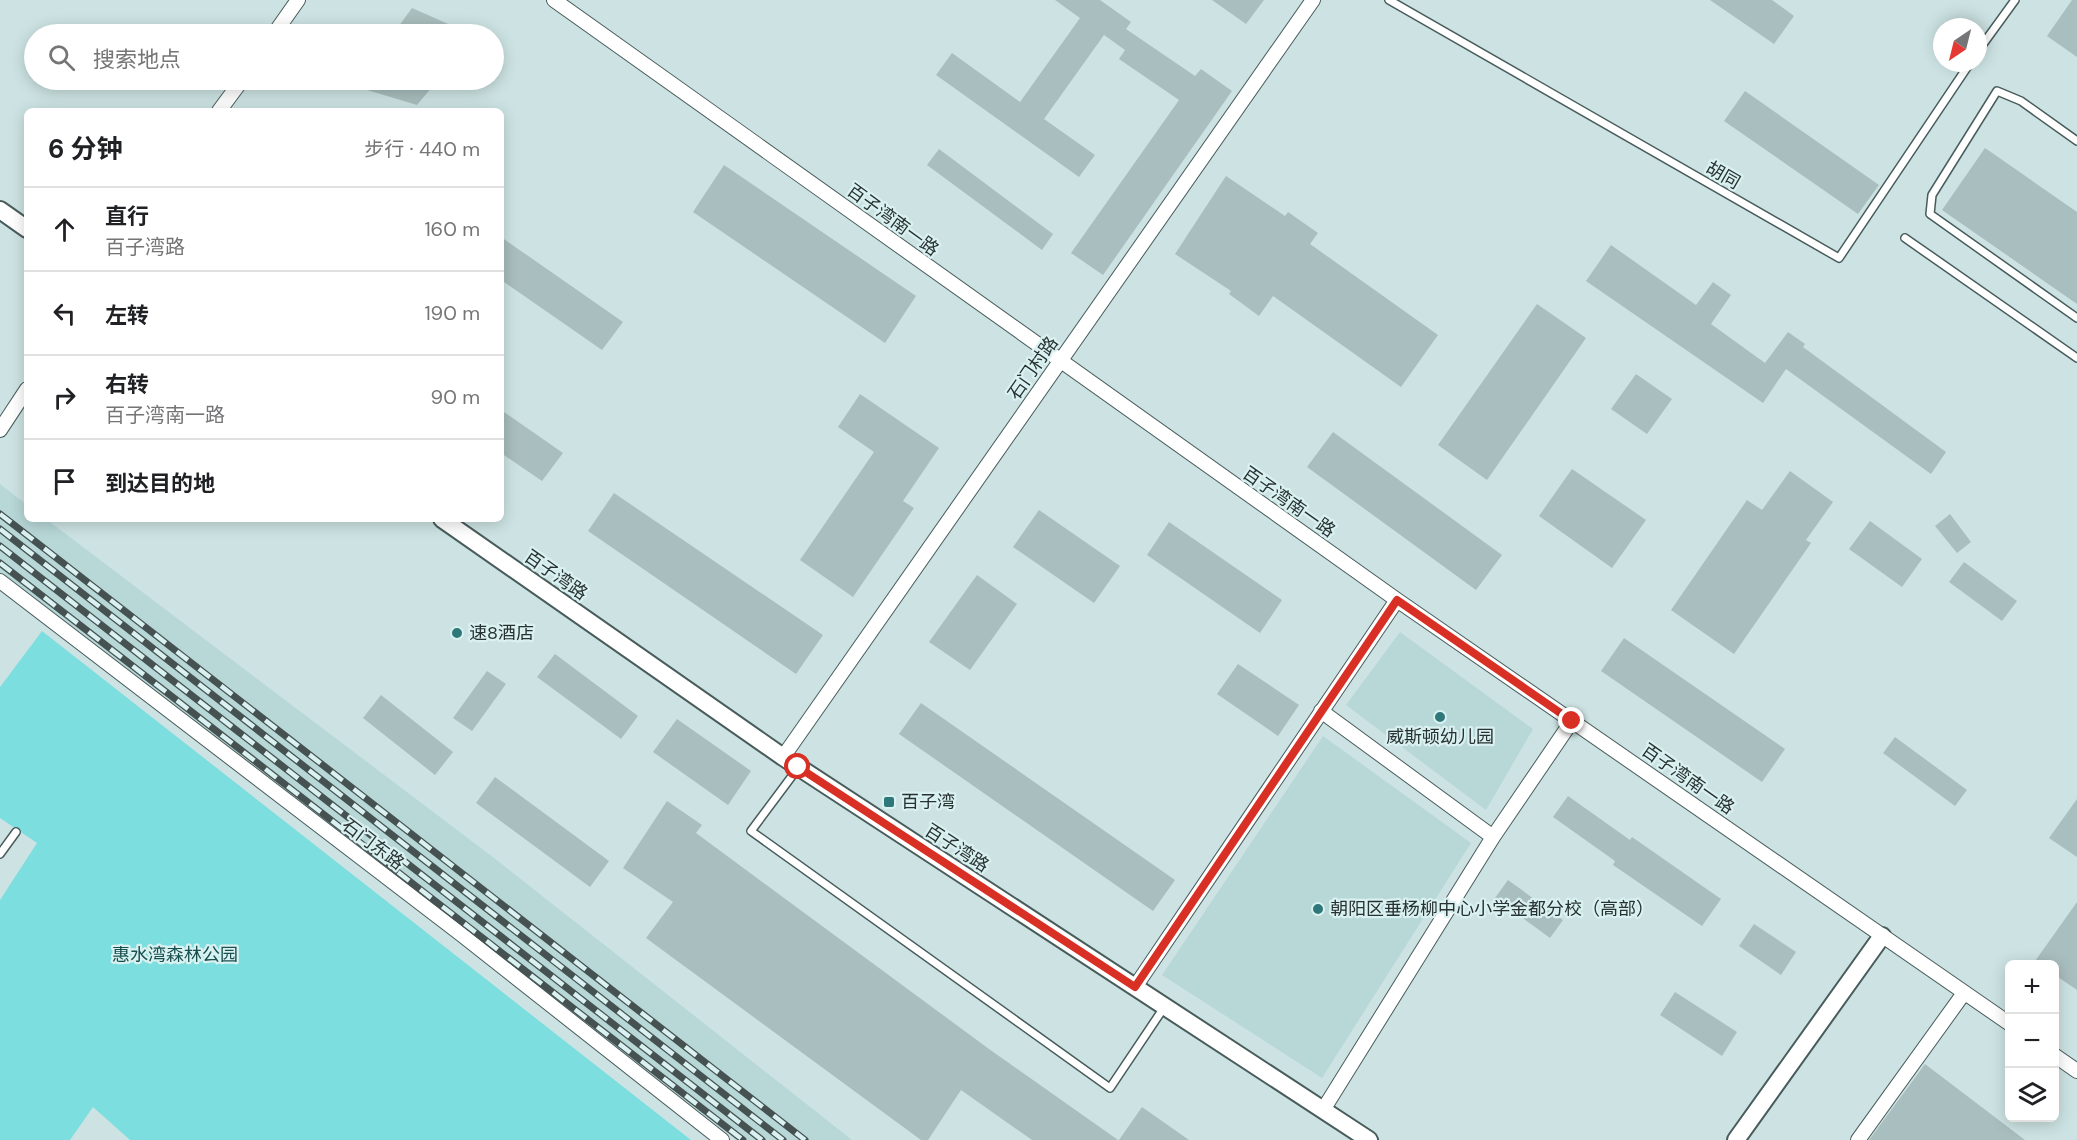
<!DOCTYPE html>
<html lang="zh">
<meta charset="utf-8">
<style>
body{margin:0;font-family:"DM Sans","Noto Sans SC",sans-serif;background:#f2f2f2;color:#202124}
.controls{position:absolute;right:18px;bottom:18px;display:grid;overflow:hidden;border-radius:9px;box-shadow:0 3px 15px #0003}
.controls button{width:54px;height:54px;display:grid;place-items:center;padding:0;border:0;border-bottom:2px solid #e0e0e0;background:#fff;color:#202124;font:30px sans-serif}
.compass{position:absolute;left:1933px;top:18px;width:54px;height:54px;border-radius:50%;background:#fff;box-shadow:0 3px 15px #0003;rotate:215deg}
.stop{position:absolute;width:18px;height:18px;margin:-14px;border:4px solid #d93025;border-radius:50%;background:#fff}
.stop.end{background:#d93025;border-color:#fff;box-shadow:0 2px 6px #0008}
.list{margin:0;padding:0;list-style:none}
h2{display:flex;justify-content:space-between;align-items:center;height:78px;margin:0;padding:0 24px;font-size:26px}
h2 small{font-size:20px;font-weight:400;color:#757577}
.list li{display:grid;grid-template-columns:39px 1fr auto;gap:18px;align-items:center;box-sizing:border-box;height:84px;padding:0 24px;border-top:2px solid #e0e0e0}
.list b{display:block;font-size:22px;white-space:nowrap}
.list p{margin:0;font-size:20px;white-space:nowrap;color:#757577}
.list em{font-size:20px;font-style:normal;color:#757577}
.icon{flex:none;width:33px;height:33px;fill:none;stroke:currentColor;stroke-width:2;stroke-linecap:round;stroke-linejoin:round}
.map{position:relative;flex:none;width:2077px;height:1140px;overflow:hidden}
.search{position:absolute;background:#fff;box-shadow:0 3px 15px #0003;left:24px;top:24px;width:480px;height:66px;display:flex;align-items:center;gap:15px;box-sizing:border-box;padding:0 21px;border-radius:33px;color:#757577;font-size:22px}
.panel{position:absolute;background:#fff;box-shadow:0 3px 15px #0003;left:24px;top:108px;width:480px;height:414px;border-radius:9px}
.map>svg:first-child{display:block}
.built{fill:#b8d7d7}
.green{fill:#7cdedf}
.building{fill:#a9bebe}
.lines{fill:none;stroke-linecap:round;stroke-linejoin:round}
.service-casing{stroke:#495c5c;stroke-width:10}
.minor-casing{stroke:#495c5c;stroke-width:16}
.tertiary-casing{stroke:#495c5c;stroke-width:20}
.service{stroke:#fff;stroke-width:7}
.minor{stroke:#fff;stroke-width:14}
.tertiary{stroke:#fff;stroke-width:16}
.rail-casing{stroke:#465252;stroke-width:7}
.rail{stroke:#daf1f1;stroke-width:4.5;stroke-dasharray:14;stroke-linecap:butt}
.route{stroke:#d93025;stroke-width:8}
.poi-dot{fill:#2f7879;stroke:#daf1f1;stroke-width:2}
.labels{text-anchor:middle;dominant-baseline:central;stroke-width:4.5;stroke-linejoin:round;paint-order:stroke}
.street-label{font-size:18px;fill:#293232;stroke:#daf1f1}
.poi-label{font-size:18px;fill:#293232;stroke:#daf1f1;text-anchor:start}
.park-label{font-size:18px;fill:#184f4f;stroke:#daf1f1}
</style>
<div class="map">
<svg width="2077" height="1140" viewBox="0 0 2077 1140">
<rect width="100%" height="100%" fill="#cde3e3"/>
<path class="built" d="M0,484L27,505V519H46L498,861L852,1140H736L0,575Z
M1400,632L1533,729L1486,810L1346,705Z
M1323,736L1471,843L1322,1078L1162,975Z"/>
<path class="green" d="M42,631L691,1140H130L93,1107L70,1140H0V900L37,843L0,818V687Z"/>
<path class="building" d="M1055,0H1100L1131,22L1126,29L1195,76L1201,69L1232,91L1103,275L1071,253L1179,100L1119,59L1125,50L1104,35L1044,119L1095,155L1079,177L936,75L952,53L1020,102L1080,18Z
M1212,0H1264L1246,24Z
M1710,0H1772L1794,16L1774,44Z
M2072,0H2077V57L2047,36Z
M412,8L471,34H393Z
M344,80H438L417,105L344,83Z
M1745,91L1879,185L1858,214L1724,121Z
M1985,148L2077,212V304L1942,210Z
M939,149L1053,234L1042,250L927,165Z
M724,165L916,296L885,343L693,212Z
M1226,176L1285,216L1288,212L1318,233L1310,244L1438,335L1401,387L1273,296L1259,316L1229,294L1231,291L1175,254Z
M501,237L623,322L602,350L501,280Z
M1611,245L1696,305L1713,282L1731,295L1711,324L1765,363L1788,332L1805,344L1803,347L1946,452L1931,474L1786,369L1763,403L1586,281Z
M1537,304L1586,338L1487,480L1438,445Z
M1636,374L1672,399L1647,434L1611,409Z
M860,394L939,448L903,501L914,508L853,597L800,560L874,452L838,427Z
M501,410L563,453L542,481L501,453Z
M1333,432L1502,555L1476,590L1307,467Z
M1572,469L1646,520L1612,568L1539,516Z
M1790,471L1833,502L1806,540L1811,543L1734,654L1671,610L1747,500L1762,510Z
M614,493L823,635L796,674L588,531Z
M1039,510L1120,566L1094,603L1013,547Z
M1950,514L1971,542L1957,553L1935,526Z
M1870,521L1922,559L1902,587L1849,549Z
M1169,522L1282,600L1260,633L1147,555Z
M1964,562L2017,601L2002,621L1949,582Z
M977,575L1017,604L970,670L929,642Z
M1624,638L1785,749L1762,782L1601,671Z
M555,654L638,716L621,739L537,677Z
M1238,664L1299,705L1278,736L1217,694Z
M487,671L506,684L472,731L453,718Z
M381,695L453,752L435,775L363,718Z
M921,703L1175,880L1153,911L899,734Z
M677,719L751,771L728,805L653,752Z
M1895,737L1967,790L1955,806L1883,753Z
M495,777L609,861L590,887L476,803Z
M1568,796L1630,840L1632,837L1721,899L1702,926L1613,865L1615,861L1553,817Z
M2077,799V857L2049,838Z
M667,801L702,825L696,833L989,1049L1118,1140H1032L961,1090L928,1140H921L646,938L673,902L623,868Z
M1508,880L1563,920L1550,938L1495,898Z
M2077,902V990L2055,975V964H2033Z
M1754,924L1796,952L1781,975L1739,946Z
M1675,992L1737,1032L1722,1056L1660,1015Z
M1925,1064L2025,1140H1869Z
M1142,1107L1189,1140H1119Z"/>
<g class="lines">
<defs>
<path id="service" d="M1389,0L1839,258L1970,63
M1978,51L2015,0
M2077,141L2021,101L1997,91L1932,195L1930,214L2077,318
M1905,238L2077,358
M798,768L751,831L1110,1088L1165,1006
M0,854L16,832"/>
<path id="minor" d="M554,0L1397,600L2010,1024
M274,34L298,0
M219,111L242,80
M0,430L27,389
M0,581L462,935L722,1140
M1321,711L1493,837
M783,757L1313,0
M1135,987L1397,600
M2054,1055L2077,1071
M1323,1110L1493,837L1572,721
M1858,1140L1964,993"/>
<path id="tertiary" d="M0,210L27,229
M442,519L783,757L1369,1140
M1736,1140L1882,936"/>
</defs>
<use href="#service" class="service-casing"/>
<use href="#minor" class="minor-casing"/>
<use href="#tertiary" class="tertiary-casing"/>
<use href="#service" class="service"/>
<use href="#minor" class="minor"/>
<use href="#tertiary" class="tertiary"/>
<defs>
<path id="rail" d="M0,514L805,1140
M0,529L783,1140
M0,546L762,1140
M0,563L743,1140"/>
</defs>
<use href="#rail" class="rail-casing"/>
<use href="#rail" class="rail"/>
</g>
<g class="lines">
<path class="route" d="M798,767L1135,987L1397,600L1572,721"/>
</g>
<g class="poi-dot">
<circle cx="457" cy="633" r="6"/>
<circle cx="1440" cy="717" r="6"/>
<rect x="883" y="796" width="12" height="12" rx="3"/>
<circle cx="1318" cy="909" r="6"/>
</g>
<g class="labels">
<g class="street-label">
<text transform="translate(1723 175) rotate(30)">胡同</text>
<text transform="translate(893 220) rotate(36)">百子湾南一路</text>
<text transform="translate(1033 368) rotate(-55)">石门村路</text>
<text transform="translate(1289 502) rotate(35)">百子湾南一路</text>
<text transform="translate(556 575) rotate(35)">百子湾路</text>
<text transform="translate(1688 779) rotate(35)">百子湾南一路</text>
<text transform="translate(373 844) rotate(37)">石门东路</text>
<text transform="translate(957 848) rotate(33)">百子湾路</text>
</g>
<g class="poi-label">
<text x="469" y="633">速8酒店</text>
<text x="1440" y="737" text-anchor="middle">威斯顿幼儿园</text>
<text x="901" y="802">百子湾</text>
<text x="1330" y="909">朝阳区垂杨柳中心小学金都分校（高部）</text>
</g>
<g class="park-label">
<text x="175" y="955">惠水湾森林公园</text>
</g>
</g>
</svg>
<div class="controls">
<button>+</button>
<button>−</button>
<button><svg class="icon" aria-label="layers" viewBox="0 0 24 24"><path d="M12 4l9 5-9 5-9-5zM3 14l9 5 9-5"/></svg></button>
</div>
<svg class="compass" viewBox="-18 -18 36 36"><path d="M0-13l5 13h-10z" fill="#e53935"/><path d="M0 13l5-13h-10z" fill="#757577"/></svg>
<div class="stop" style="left:798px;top:767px"></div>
<div class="stop end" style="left:1572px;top:721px"></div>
<div class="search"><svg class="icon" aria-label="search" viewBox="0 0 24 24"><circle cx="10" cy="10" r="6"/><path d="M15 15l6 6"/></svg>搜索地点</div>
<section class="panel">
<h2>6 分钟<small>步行 · 440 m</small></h2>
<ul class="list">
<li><svg class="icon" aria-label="ahead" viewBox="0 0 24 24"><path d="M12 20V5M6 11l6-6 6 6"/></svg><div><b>直行</b><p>百子湾路</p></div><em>160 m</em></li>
<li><svg class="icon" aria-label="left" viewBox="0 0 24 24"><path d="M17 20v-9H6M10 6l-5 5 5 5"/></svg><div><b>左转</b></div><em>190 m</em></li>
<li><svg class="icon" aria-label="right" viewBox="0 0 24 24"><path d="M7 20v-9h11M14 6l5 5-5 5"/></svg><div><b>右转</b><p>百子湾南一路</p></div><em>90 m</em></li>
<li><svg class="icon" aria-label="arrive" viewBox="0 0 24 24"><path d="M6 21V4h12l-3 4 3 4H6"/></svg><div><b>到达目的地</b></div></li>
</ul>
</section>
</div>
